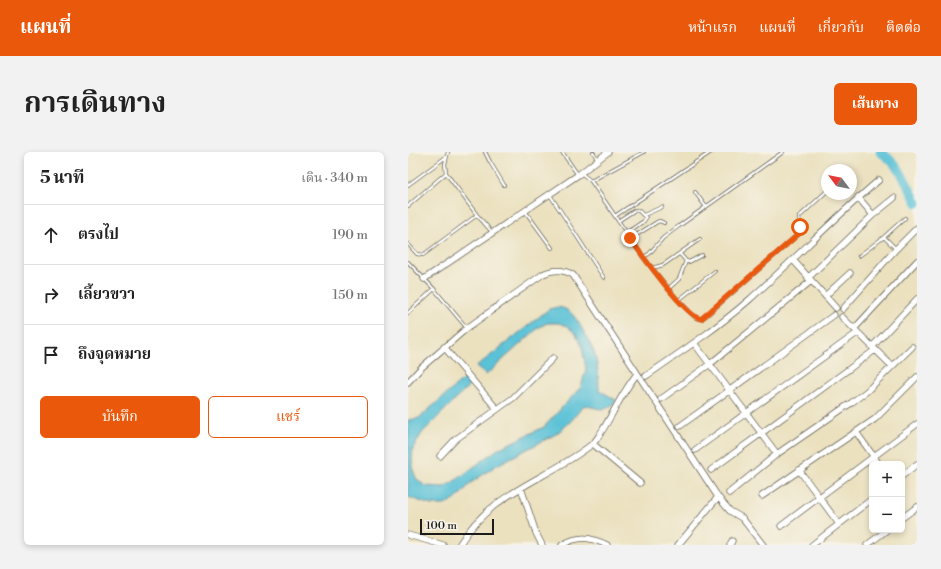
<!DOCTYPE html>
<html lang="th">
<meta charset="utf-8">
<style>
body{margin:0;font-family:"Libre Bodoni","Noto Serif Thai",serif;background:#f2f2f2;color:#222}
.controls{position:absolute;right:12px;bottom:12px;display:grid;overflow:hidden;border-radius:6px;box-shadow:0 2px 6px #0003}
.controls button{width:36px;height:36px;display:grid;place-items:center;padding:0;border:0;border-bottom:1px solid #e0e0e0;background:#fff;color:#222;font:20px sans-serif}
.compass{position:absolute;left:413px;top:12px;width:36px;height:36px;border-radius:50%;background:#fff;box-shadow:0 2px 6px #0003;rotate:302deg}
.scale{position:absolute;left:12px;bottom:10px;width:74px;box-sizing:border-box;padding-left:4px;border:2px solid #1c1c1c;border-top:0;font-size:11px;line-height:14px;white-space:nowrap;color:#1c1c1c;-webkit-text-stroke:3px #f7f3e8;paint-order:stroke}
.stop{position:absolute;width:12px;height:12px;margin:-9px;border:3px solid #ea580c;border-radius:50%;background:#fff}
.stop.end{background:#ea580c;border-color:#fff;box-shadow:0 1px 4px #0008}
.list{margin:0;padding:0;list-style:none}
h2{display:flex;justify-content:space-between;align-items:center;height:52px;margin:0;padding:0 16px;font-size:17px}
h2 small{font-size:13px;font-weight:400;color:#767676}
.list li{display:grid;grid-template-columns:26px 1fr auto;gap:12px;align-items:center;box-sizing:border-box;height:60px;padding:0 16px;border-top:1px solid #e0e0e0}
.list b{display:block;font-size:15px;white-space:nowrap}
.list em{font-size:13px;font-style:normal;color:#767676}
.actions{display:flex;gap:8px;padding:12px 16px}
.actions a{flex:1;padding:9px 0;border:1px solid #ea580c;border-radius:6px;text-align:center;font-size:14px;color:#ea580c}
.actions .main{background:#ea580c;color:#fff}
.icon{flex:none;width:22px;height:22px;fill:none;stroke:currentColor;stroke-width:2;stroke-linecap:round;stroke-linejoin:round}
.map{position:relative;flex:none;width:509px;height:393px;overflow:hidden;border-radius:6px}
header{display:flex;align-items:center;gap:24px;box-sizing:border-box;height:56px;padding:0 20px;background:#ea580c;color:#fff}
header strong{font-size:19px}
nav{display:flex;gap:22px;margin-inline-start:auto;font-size:14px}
.intro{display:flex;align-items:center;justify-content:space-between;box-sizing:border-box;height:96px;padding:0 24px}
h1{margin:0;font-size:28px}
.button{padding:10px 18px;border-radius:6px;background:#ea580c;color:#fff;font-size:14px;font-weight:700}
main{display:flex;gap:24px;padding:0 24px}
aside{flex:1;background:#fff;border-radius:6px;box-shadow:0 2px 6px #0003}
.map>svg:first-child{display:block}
.water{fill:#5ac1d7;stroke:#3b6e7a}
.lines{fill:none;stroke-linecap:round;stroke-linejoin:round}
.river{stroke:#5ac1d7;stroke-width:9}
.lane-casing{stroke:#646155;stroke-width:4}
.street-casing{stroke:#646155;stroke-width:7}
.lane{stroke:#fff;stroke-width:2.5}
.street{stroke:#fff;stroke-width:5.5}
.route{stroke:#ea580c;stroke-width:5}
</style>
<header>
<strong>แผนที่</strong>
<nav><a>หน้าแรก</a><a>แผนที่</a><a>เกี่ยวกับ</a><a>ติดต่อ</a></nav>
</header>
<div class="intro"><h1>การเดินทาง</h1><a class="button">เส้นทาง</a></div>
<main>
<aside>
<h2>5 นาที<small>เดิน · 340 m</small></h2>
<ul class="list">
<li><svg class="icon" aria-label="ahead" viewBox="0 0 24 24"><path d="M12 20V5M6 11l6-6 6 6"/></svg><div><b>ตรงไป</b></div><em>190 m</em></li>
<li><svg class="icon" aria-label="right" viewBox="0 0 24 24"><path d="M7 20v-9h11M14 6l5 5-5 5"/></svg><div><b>เลี้ยวขวา</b></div><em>150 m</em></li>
<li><svg class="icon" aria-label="arrive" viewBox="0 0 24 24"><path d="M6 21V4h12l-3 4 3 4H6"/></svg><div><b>ถึงจุดหมาย</b></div></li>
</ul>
<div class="actions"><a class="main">บันทึก</a><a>แชร์</a></div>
</aside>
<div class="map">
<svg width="509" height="393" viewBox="0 0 509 393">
<rect width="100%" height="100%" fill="#f7f3e8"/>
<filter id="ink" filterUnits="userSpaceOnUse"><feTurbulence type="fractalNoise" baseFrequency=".025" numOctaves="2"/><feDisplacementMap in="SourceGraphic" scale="8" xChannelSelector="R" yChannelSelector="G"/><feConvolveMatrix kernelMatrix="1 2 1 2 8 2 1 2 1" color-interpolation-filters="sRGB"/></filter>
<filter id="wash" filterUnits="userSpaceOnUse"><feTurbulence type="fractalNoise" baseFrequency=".012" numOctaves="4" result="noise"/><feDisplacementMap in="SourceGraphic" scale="16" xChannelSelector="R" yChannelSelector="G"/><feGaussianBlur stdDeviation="0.9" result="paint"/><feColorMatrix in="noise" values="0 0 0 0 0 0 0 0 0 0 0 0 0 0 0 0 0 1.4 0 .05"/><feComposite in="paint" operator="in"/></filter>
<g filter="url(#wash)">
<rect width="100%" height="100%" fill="#ebe1bf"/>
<path class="water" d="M150,155C156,156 161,158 164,162C171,169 182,191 186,200C190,212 191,226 191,238L208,248C199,262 189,256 176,253L163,269L148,282L89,313L64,330L47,348L36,353H23L0,345V268L11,266L57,226L63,232L14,281L5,296L4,315L8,326L17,334L36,335L48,328L90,297L136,275L173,235L178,217L174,195L168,182L159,174L151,171H139L130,176L78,223L68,215L141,157Z"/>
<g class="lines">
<path class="river" d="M472,0C491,11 499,32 509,51"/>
</g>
</g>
<g filter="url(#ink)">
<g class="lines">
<defs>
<path id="lane" d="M40,0L37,12L38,21L69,63L84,80
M77,0L82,10L96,33
M154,0L170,23
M185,0L190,8
M173,21L183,29L235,105L269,147H272L307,119
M183,29L236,0
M0,33L38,5
M287,40L298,55
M142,43L196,126
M0,54L38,21
M117,59L144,96
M236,63L254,55
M207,64L303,0
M210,69L227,58L231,59L238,66L236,69L218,81
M476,85L488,97
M222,87L249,70L252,69L256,71
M0,92L9,102L15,103L69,63
M272,102L278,109L281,110L294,103
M451,104L476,85L497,66
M235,105L241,102L255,86L271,74L375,0
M0,110L26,137L58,175
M244,116L255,113L292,87
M260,137L271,127L278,109
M269,147L288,166L293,167L299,163L393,80L391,65L419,39
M0,161L26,137"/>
<path id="street" d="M450,45L465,63
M385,108L428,156
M400,126L465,63L486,46
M16,127L170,23L200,0
M417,144L442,121
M435,157L488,97L509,76
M434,165L484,214
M446,177L509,109
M286,191L369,302
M36,195L89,257
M464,195L509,147
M238,224C273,200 309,176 341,148C385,109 426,66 471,28
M0,230L13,216L59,176L135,122C146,117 155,117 165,123L310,345L322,359L334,366L355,393
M253,247L302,212L403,129
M272,274L426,163
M448,280L471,312
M185,292L232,331
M287,298L449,181
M32,304L48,287L105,246L145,206
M303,318L467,198
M391,318L431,372
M494,324L509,312
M113,336L128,381L134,393
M321,341L369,302L443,251L459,239L504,195
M354,344L467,267L509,225
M494,366L509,355
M373,374L509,272
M0,383L35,393
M51,393C84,339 137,329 183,293C188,290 191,283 194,279C206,260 215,239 229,222
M154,393C171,383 182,385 199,393
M270,393L310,345
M322,393L324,389
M404,393L464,347
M459,393L479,378"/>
</defs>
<use href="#lane" class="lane-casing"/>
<use href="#street" class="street-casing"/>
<use href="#lane" class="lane"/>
<use href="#street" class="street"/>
</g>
</g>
<g class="lines" filter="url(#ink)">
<path class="route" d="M222,86C233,102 277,164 293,167L393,80L392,75"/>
</g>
</svg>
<div class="controls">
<button>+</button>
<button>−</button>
</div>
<svg class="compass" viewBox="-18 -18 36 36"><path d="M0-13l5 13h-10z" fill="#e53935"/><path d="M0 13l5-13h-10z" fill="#767676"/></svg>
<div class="scale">100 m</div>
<div class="stop" style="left:392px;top:75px"></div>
<div class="stop end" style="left:222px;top:86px"></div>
</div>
</main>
